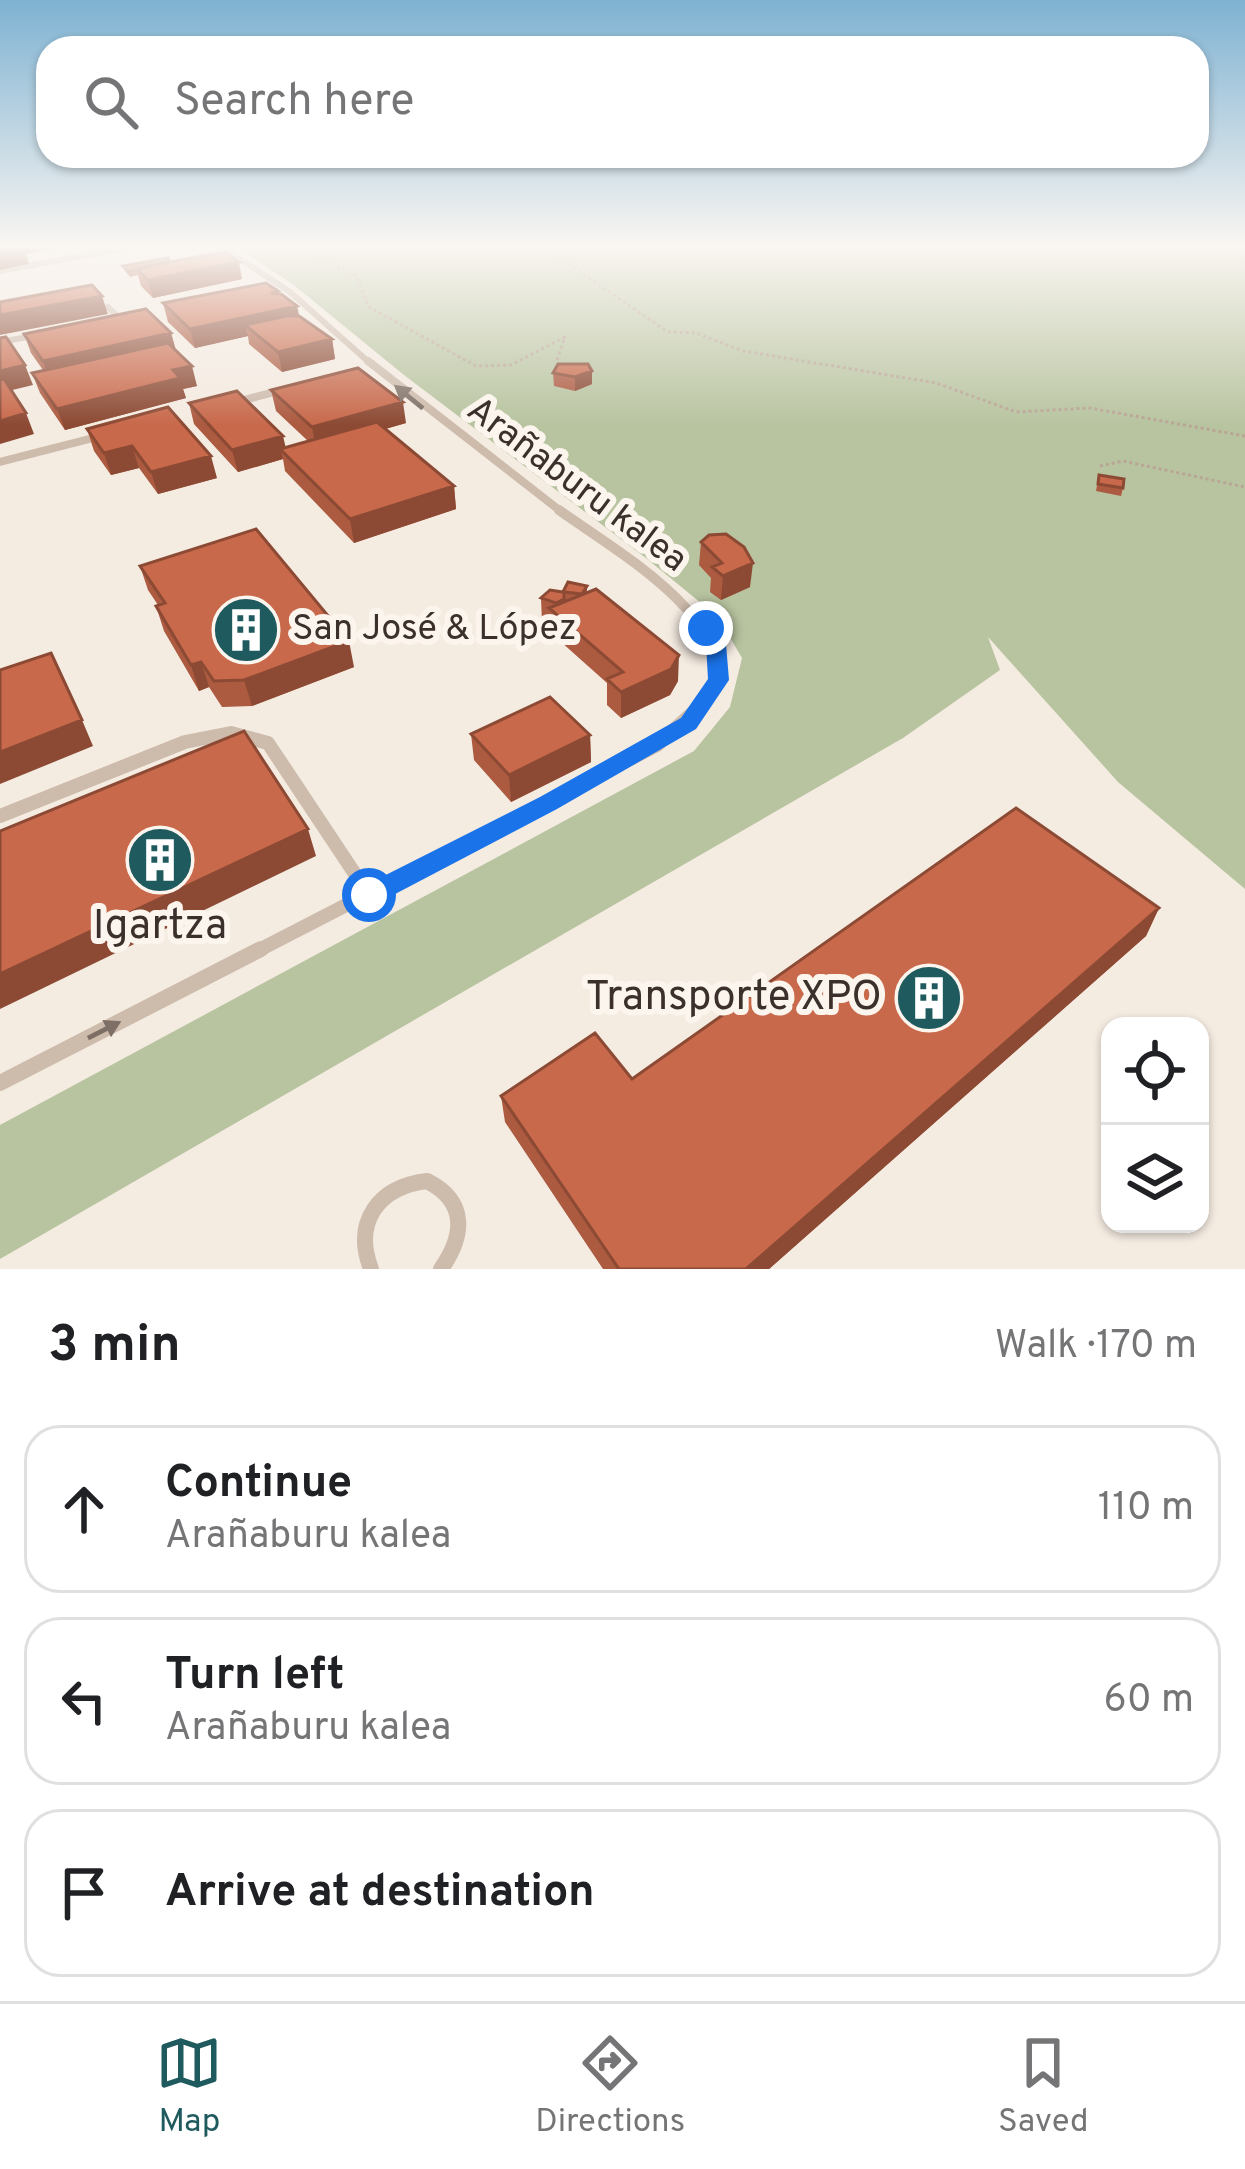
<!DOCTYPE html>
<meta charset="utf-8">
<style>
body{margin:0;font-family:Overpass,sans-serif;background:#f2f2f2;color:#202124}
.controls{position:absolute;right:36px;bottom:36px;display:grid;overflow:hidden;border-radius:24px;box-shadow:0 3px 9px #0004}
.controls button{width:108px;height:108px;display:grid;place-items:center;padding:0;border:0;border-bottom:3px solid #e0e0e0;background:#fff;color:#202124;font:60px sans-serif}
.stop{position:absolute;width:36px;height:36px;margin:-27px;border:9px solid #1a73e8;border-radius:50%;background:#fff}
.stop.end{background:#1a73e8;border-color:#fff;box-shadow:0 3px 12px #0008}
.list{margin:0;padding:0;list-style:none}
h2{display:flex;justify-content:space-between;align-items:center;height:156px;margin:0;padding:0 48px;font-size:51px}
h2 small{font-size:39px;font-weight:400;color:#757577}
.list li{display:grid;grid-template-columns:78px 1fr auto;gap:36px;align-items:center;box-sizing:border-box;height:168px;margin:0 24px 24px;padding:0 24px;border:3px solid #e0e0e0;border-radius:36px}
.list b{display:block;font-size:45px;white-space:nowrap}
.list p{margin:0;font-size:39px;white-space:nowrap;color:#757577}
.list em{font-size:39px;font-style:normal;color:#757577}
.icon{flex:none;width:66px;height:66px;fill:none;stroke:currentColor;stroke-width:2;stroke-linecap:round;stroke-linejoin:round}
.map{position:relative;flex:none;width:1245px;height:1269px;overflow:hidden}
.search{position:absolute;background:#fff;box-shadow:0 3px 9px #0004;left:36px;right:36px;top:36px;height:132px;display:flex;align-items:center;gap:30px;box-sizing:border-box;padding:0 42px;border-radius:36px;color:#757577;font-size:45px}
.sheet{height:732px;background:#fff}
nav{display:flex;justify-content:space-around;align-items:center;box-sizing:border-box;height:168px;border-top:3px solid #e0e0e0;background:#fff;font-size:33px;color:#757577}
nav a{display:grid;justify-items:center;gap:6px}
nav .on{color:#1f5a5e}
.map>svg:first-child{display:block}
.green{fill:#b8c4a0}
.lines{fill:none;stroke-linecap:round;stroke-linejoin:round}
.path{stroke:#b9a596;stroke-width:3;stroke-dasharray:3 3;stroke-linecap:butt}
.service-far4{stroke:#cdbbac;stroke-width:6}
.service-far3{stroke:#cdbbac;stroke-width:8}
.service-far2{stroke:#cdbbac;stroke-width:10}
.service-far1{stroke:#cdbbac;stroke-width:14}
.service{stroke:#cdbbac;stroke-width:16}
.wall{fill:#ac5a40}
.shaded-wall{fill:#8c4a34}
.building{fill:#c8694b;stroke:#8c4a34;stroke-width:3}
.oneway{fill:#7d6f65}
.route{fill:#1a73e8}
.labels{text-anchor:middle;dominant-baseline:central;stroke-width:12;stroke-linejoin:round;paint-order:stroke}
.street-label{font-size:36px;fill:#3b302b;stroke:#fbf5ee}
.poi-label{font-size:36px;fill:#3b302b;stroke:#fbf5ee;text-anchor:start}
.near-poi-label{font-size:42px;fill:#3b302b;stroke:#fbf5ee}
</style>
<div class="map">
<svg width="1245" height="1269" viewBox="0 0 1245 1269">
<rect width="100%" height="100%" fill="#f4ebe1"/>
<path class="green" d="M237,247H1245V889L1118,782L988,637L1000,670L903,738L0,1259V1125L694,751L730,707L742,658L718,617L646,558L404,375L295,286Z"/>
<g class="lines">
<path class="path" d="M300,247L356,276L369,307L476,366L511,365L565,337L556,363
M544,247L668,332L696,333L743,351L936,383L1016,412L1090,408L1245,436
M1100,466L1123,461L1245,487"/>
<path class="service-far4" d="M222,247L290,292L371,364
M0,271L131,247
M108,307L119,318
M0,342L38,335"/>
<path class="service-far3" d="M368,361L563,513
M236,402L282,390
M0,462L101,436"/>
<path class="service-far2" d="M559,510C608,546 761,631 703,704"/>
<path class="service-far1" d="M0,816L185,742L231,733L268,743L369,895
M255,952L657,745L706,701"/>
<path class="service" d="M0,1083L261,949
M371,1269C353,1222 378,1187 427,1181C467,1201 465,1235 441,1269"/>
</g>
<path class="wall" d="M169,262L242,279L153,298L141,286L138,275L130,277L125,271L123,266Z
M278,293L299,316L332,339L335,359L282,372L249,344L248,336L195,348L168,322L163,303Z
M171,333L176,350L197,386L183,389L186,398L65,430L40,393L32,373L43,370L31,353L24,334Z
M592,371V384L575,391L554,386L553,373Z
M271,390L406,423L385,429L454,486L456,509L354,543L285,471L283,459L238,472L194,424L189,403L286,447L308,441L276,411Z
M87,429L217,478L158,494L139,468L111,475L94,451Z
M1099,475L1123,488L1121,496L1096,491Z
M701,542L750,587L721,600L710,592L711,578L699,565Z
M140,566L354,667L252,706L222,707L209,687L199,691L164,631L156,606L158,605L148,590Z
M587,586V593L678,681L670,695L621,718L607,705V683L551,633L550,625L542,622L541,598Z
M471,734L590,735L591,762L511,802L474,760Z
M1159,908L1146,936L769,1269H603L505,1122L501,1096L632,1079Z"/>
<path class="shaded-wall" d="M18,247H61L26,254L29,264L0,270V252Z
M239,262L242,279L153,298L148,280Z
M102,296L108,314L0,335V315Z
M297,306L301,324L245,325L248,336L195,348L190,329Z
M171,333L176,352L50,381L43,361Z
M332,339L335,359L282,372L278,352Z
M25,365L33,385L0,393V371Z
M192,366L197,386L183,389L186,398L65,430L57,409L173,370Z
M592,371V384L575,391V377Z
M403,402L406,423L316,449L312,427Z
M26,413L34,434L0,444V421Z
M283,436L288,457L280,449L283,459L238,472L232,450Z
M132,446L139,468L111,475L104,453Z
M211,456L217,478L158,494L151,472Z
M454,486L456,509L354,543L350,519Z
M753,563L750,587L721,600L723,576Z
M349,641L354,667L252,706L244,680Z
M679,655L678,681L670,695L621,718V692Z
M201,662L209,687L199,691L191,665Z
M82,720L93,746L0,784V752Z
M590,735L591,762L511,802L509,775Z
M308,829L316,856L0,1009V974Z
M1159,908L1146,936L769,1269H746Z"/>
<path class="building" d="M0,247H23L24,248L0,252Z
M225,252L239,262L148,280L136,268Z
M168,258L169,262L128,271L123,266Z
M266,283L278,291L271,293L281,294L297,306L190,329L163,303Z
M92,285L102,296L0,315V302Z
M146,309L171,333L43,361L24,334Z
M287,316H299L332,339L278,352L245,325Z
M6,337L25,365L0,371V338Z
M168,343L192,366L173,370L180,378L57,409L32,373Z
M558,364H588L592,371L575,377L553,373Z
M358,368L403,402L312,427L271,390Z
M4,379L26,413L0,421V380Z
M237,391L283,436L232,450L189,403Z
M168,407L211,456L151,472L132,446L104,453L87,429Z
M377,422L454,486L350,519L280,449Z
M1099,475L1124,479L1123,488L1098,484Z
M256,529L349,641L244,680L214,681L201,662L191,665L156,606L165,603L140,566Z
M726,534L744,547L753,563L723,576L712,567L722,563L701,542L709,535Z
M568,582L587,586L582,594L564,592V599L556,603L541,598L550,590L563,592Z
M596,589L679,655L671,669L621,692L607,679L623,672L549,608Z
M51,653L82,720L0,752V670Z
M550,697L590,735L509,775L471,734Z
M244,731L308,829L0,974V831Z
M1016,808L1159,908L746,1269H619L501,1096L595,1033L632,1079Z"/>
<defs><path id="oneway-solid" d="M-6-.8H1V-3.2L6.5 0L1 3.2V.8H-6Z" transform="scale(3)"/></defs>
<g class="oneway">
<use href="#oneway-solid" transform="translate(409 397) rotate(-141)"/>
<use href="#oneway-solid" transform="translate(104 1030) rotate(-27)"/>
</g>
<linearGradient id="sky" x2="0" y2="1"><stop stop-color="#7eb2d2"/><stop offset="0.58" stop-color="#faf6f2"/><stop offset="1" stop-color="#faf6f2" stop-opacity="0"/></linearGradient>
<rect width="1245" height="425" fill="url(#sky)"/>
<path class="route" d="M706,622L713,623L726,644L729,680L696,729L557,809L378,903H360L356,895L360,888L540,797L681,718L708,679L706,644L697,628Z"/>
<defs>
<symbol id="building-disc" viewBox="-11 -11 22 22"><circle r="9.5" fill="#1f5a5e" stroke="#fbf5ee"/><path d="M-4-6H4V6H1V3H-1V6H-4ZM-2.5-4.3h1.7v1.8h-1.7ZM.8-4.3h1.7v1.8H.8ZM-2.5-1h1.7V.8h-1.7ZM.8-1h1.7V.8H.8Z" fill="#fff"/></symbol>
</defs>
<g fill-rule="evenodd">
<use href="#building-disc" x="208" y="592" width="76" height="76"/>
<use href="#building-disc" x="122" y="822" width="76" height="76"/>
<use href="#building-disc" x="891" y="960" width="76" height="76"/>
</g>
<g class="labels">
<g class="street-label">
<text transform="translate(576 486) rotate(37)">Arañaburu kalea</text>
</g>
<g class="poi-label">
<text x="292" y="630">San José &amp; López</text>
</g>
<g class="near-poi-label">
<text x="160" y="927">Igartza</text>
<text x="882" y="998" text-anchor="end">Transporte XPO</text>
</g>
</g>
</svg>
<div class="controls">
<button><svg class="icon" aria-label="locate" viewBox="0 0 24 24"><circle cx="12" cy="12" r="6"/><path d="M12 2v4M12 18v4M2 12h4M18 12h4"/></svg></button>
<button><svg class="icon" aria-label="layers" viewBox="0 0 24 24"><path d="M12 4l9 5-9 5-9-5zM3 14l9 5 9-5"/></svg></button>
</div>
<div class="stop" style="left:369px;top:895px"></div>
<div class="stop end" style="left:706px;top:628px"></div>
<div class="search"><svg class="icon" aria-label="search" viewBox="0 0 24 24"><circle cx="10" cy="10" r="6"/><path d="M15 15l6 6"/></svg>Search here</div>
</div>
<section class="sheet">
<h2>3 min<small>Walk · 170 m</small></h2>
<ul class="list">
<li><svg class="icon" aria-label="ahead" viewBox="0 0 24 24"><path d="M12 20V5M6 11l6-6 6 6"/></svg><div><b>Continue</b><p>Arañaburu kalea</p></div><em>110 m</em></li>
<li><svg class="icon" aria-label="left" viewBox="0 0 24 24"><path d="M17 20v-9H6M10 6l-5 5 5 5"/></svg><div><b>Turn left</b><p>Arañaburu kalea</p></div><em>60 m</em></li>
<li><svg class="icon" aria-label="arrive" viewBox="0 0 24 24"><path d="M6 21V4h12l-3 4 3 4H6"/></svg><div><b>Arrive at destination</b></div></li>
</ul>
</section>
<nav>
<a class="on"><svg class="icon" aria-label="map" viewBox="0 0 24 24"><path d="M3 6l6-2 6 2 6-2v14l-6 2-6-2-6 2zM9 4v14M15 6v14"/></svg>Map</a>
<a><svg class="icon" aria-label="directions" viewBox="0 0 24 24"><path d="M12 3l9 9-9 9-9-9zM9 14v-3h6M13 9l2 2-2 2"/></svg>Directions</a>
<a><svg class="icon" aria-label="saved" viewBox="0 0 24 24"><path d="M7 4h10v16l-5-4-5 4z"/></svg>Saved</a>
</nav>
